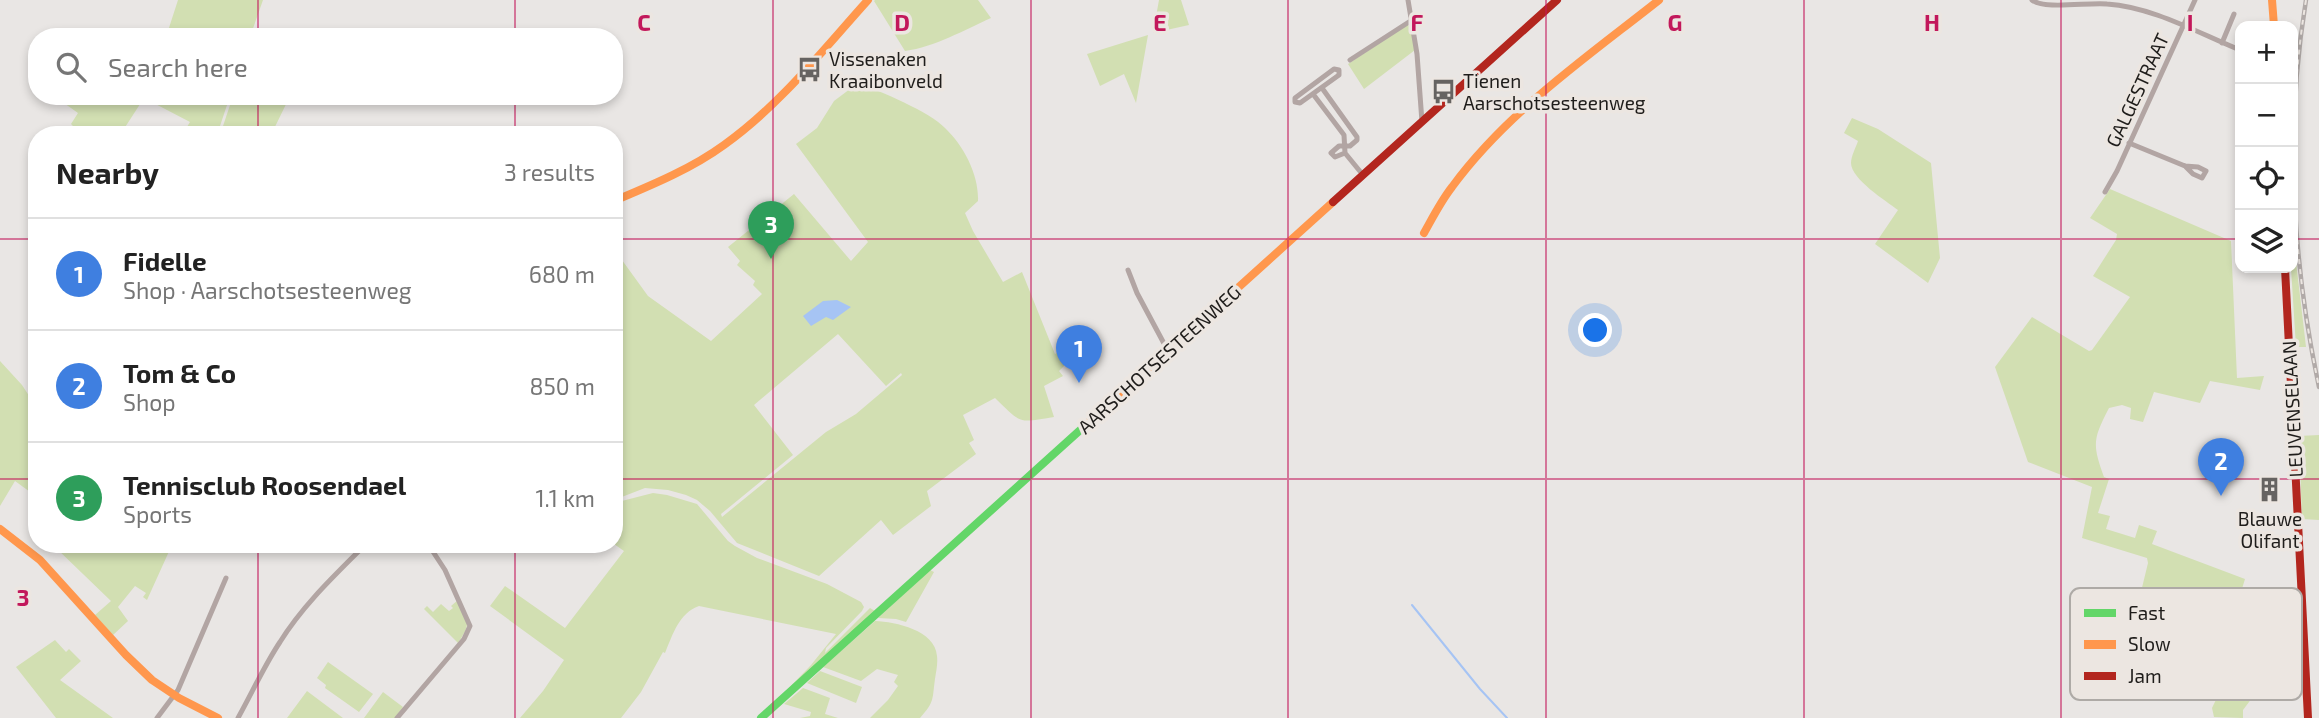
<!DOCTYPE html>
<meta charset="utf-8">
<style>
body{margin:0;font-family:"Exo 2",sans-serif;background:#f2f2f2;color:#222}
.controls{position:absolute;right:21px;top:21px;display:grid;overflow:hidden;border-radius:14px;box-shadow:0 4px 10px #0003}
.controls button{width:63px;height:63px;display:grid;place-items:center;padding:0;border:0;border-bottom:2px solid #e0e0e0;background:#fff;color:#222;font:35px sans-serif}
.you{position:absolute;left:1596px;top:331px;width:24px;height:24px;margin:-18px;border:5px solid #fff;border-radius:50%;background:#1a73e8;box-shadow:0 0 0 10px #1a73e833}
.badge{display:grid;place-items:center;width:46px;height:46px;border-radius:50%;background:#0f766e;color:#fff;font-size:23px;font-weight:700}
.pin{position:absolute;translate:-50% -58px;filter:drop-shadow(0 2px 4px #0008)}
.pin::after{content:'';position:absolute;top:37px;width:24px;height:21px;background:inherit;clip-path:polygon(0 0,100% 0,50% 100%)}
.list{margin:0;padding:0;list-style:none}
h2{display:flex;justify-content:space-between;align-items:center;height:91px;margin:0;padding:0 28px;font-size:30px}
h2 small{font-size:23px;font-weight:400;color:#767676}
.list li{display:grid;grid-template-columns:46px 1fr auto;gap:21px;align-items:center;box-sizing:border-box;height:112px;padding:0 28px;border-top:2px solid #e0e0e0}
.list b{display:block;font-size:26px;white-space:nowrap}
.list p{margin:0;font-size:23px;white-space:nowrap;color:#767676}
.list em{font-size:23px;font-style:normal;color:#767676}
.icon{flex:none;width:38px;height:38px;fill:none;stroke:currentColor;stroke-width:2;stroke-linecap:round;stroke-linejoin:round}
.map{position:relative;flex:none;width:2319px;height:718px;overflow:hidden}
.search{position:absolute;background:#fff;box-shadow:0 4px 10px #0003;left:28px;top:28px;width:595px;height:77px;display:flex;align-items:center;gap:18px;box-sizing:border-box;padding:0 24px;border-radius:28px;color:#767676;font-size:26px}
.panel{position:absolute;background:#fff;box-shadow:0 4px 10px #0003;left:28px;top:126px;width:595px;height:427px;border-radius:28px}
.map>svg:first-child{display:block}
.green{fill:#d2dfb2;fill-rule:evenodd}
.water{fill:#a6c4f4}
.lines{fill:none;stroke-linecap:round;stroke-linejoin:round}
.stream{stroke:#a6c4f4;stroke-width:2}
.street{stroke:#b2a5a3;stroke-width:5}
.fast{stroke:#63d668;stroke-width:8}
.slow{stroke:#ff974d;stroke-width:8}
.jam{stroke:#b3261e;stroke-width:8}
.rail-casing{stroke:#b1aaa8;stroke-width:4.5}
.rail{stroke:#ece6e1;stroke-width:2;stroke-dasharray:5;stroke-linecap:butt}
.grid{fill:none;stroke:#c2185b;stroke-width:2;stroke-opacity:0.55}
.labels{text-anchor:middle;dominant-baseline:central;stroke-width:7;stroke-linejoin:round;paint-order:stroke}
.poi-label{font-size:19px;fill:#1f1d1b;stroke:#ece6e1;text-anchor:start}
.street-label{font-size:19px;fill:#1f1d1b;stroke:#ece6e1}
.key{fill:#ece6e1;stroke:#aeaaa6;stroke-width:2}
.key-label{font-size:19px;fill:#1f1d1b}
.grid-label{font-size:23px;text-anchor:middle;font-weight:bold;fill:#c2185b;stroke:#ece6e1;stroke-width:7;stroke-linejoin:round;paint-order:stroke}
</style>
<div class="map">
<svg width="2319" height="718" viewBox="0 0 2319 718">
<rect width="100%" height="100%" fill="#e9e6e4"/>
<path class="green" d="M178,0H263L250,37H166Z
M875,0H978L991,18C964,30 935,47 905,51L874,1Z
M1159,0H1181L1189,25L1153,33Z
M1410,23L1415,50L1364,89L1348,64Z
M1148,35L1136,103L1124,74L1100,86L1087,54Z
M858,83C880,91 930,112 945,128C964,146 979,175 978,201L965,213L973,231L1003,282L1022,272L1055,354L1064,349V366L1059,371L1063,376L1044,386L1054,417C1017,423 1022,424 995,398L963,415L974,440L969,443L976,454L927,491L931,506L893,535L881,520L819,576L737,543L710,511L697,500L686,495L668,490L645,488L614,500V249L648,296L711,341L762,294L753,285L755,281L737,265L740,261L728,247L794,194L851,261L868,242L796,144L817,128L834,101ZM838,334L886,386L901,373L902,375L856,414L826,432L722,517L721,514L793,455L754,405Z
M54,96H230L217,135H182L190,122L144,98L120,135H82L71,124L78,113Z
M233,96H290L271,135H220Z
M1852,118L1878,129L1931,163L1940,258L1928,283L1875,244L1898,210C1886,201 1851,179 1851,163C1851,156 1856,147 1858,141L1844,133Z
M2110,189L2231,241L2237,378L2264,376L2260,390L2210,381L2200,403L2154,392L2143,422L2130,419L2131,408L2122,405L2109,408C2093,439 2092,444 2104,477L2109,479L2098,513L2110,516L2106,529L2135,538L2139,525L2157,531L2152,544L2245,579L2219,663L2245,681L2248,692L2252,698L2243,710V718L2214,717L2212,708L2226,679L2180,652L2130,637L2148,563L2147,558L2082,538L2092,487L2028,462L1995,367L2032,317L2089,351L2092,350L2130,297L2093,276L2116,240L2117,234L2090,218Z
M2293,236L2306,347H2296L2291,268Z
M0,361L22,385L37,408V497L15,481L0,506Z
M2319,435V520L2302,519L2299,436Z
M653,493L667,495L697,504L728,541L735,546L757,558L827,584L861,602L864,607L862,611L826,648L825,653L870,608L875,611L786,691L811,665L836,634L699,606C679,613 673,634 665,653L663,652L641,692L621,718H520L543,691L564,660L490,606L505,586L565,628L624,551L614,544V503Z
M60,544H167L171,547L147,600L143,597L146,593L135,586L118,607L128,621L113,635L95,615L111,601L56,548Z
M930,570L934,572L906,622L896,619L878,618Z
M458,600C468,622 472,622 458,643L424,609L427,606L433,612L441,604L449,611L453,608L451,606Z
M875,621C896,622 935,630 937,656C938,664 936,672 935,679C932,700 935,701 920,718H870L888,700L898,686L894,682L898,675L877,669L861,681L823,667Z
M55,640L66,652L69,649L81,661L60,680L113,718H56L16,667Z
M328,662L373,694L359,712L325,688L326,685L317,678Z
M820,671L862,687L856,703L807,683Z
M803,688L830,698L825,714L838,718H800L810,716L811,712L784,704Z
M307,691L343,718H287Z
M383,692L403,707L395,718H364Z"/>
<path class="water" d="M837,300L851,307L833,320L826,317L811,326L803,316L823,301Z"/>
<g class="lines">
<path class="stream" d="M1412,605L1480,689L1507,718"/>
<path class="street" d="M1408,0L1417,54L1422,122
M2032,0C2044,10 2089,2 2107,4C2153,7 2198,33 2240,50
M2222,43L2234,14
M1350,60L1412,20
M1334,69L1339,70V75L1300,103L1295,102V98Z
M1322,88L1357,137V140L1350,146H1339L1331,153L1335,157L1345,153
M1313,94L1344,135L1345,153L1363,175
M2129,143L2185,166L2198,167L2206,171L2202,178L2193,174L2185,166
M2105,192L2117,171L2195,0
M1128,270L1137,293L1168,351
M157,718L178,690L226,578
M238,718C252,693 264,666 280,642C303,605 335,575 366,544
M397,718L464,639L470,626L445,570L428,544"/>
<path class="fast" d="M761,718L1088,423"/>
<path class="slow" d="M2272,0L2274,26
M614,201C652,185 691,169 724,145C780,105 823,50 868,0
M1424,233C1433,217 1441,201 1452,187C1507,112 1587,57 1659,0
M1088,423L1333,202
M0,529L40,560L126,655L152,680L179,698L218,718"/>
<path class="jam" d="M1333,202L1557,0
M2285,268L2308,718"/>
<defs>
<path id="rail" d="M2306,0C2285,128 2292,260 2319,387"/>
</defs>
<use href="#rail" class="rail-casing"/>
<use href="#rail" class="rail"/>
</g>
<path class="grid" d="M258,0V37M515,0V37M773,0V718M1031,0V718M1288,0V718M1546,0V718M1804,0V718M2061,0V718M258,96V135M515,96V135M0,239H37M614,239H2240M2293,239H2319M0,479H37M614,479H2319M258,544V718M515,544V718"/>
<defs>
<symbol id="bus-bare" viewBox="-9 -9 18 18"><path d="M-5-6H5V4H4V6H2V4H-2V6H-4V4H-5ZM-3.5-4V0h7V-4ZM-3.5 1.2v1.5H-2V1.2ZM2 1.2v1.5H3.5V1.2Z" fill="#666361" stroke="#ece6e1" stroke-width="2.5" paint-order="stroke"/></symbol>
<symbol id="building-bare" viewBox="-9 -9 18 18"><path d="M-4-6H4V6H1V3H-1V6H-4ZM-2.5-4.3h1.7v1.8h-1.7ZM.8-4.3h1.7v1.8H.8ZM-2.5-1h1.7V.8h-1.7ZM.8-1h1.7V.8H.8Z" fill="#666361" stroke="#ece6e1" stroke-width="2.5" paint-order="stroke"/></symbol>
</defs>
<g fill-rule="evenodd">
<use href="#bus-bare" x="792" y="52" width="35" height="35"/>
<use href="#bus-bare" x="1426" y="74" width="35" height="35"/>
<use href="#building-bare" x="2252" y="472" width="35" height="35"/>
</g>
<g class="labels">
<g class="poi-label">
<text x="829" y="58">Vissenaken<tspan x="829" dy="22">Kraaibonveld</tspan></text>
<text x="1463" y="80">Tienen<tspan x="1463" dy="22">Aarschotsesteenweg</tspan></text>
<text x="2270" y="518" text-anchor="middle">Blauwe<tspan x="2270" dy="22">Olifant</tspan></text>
</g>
<g class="street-label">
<text transform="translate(2137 90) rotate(-65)">GALGESTRAAT</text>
<text transform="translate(1159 359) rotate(-42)">AARSCHOTSESTEENWEG</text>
<text transform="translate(2292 409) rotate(-93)">LEUVENSELAAN</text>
</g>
</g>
<rect x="2070" y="588" width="232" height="112" rx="10" class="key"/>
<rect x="2084" y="609" width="32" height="8" fill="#63d668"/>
<rect x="2084" y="640" width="32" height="9" fill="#ff974d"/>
<rect x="2084" y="672" width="32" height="8" fill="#b3261e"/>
<g class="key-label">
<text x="2128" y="620">Fast</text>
<text x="2128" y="651">Slow</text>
<text x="2128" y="683">Jam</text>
</g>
<g class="grid-label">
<text x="644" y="31">C</text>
<text x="902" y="31">D</text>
<text x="1160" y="31">E</text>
<text x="1417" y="31">F</text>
<text x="1675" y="31">G</text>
<text x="1932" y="31">H</text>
<text x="2190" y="31">I</text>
<text x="23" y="606">3</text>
</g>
</svg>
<div class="controls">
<button>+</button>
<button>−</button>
<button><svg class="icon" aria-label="locate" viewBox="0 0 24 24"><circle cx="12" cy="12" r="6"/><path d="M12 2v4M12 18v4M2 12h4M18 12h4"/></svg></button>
<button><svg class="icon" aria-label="layers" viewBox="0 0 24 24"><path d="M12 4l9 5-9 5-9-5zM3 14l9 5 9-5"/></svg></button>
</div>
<div class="you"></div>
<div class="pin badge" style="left:1079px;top:383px;background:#3f7fe0">1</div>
<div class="pin badge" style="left:2221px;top:496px;background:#3f7fe0">2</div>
<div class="pin badge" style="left:771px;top:259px;background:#2e9e5b">3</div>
<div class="search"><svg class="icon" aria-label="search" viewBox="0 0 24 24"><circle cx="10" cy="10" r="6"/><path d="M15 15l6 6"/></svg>Search here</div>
<section class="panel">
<h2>Nearby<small>3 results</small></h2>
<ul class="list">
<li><span class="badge" style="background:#3f7fe0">1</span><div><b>Fidelle</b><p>Shop · Aarschotsesteenweg</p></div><em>680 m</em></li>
<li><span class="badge" style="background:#3f7fe0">2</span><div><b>Tom &amp; Co</b><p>Shop</p></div><em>850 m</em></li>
<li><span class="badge" style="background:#2e9e5b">3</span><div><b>Tennisclub Roosendael</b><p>Sports</p></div><em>1.1 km</em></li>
</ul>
</section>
</div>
